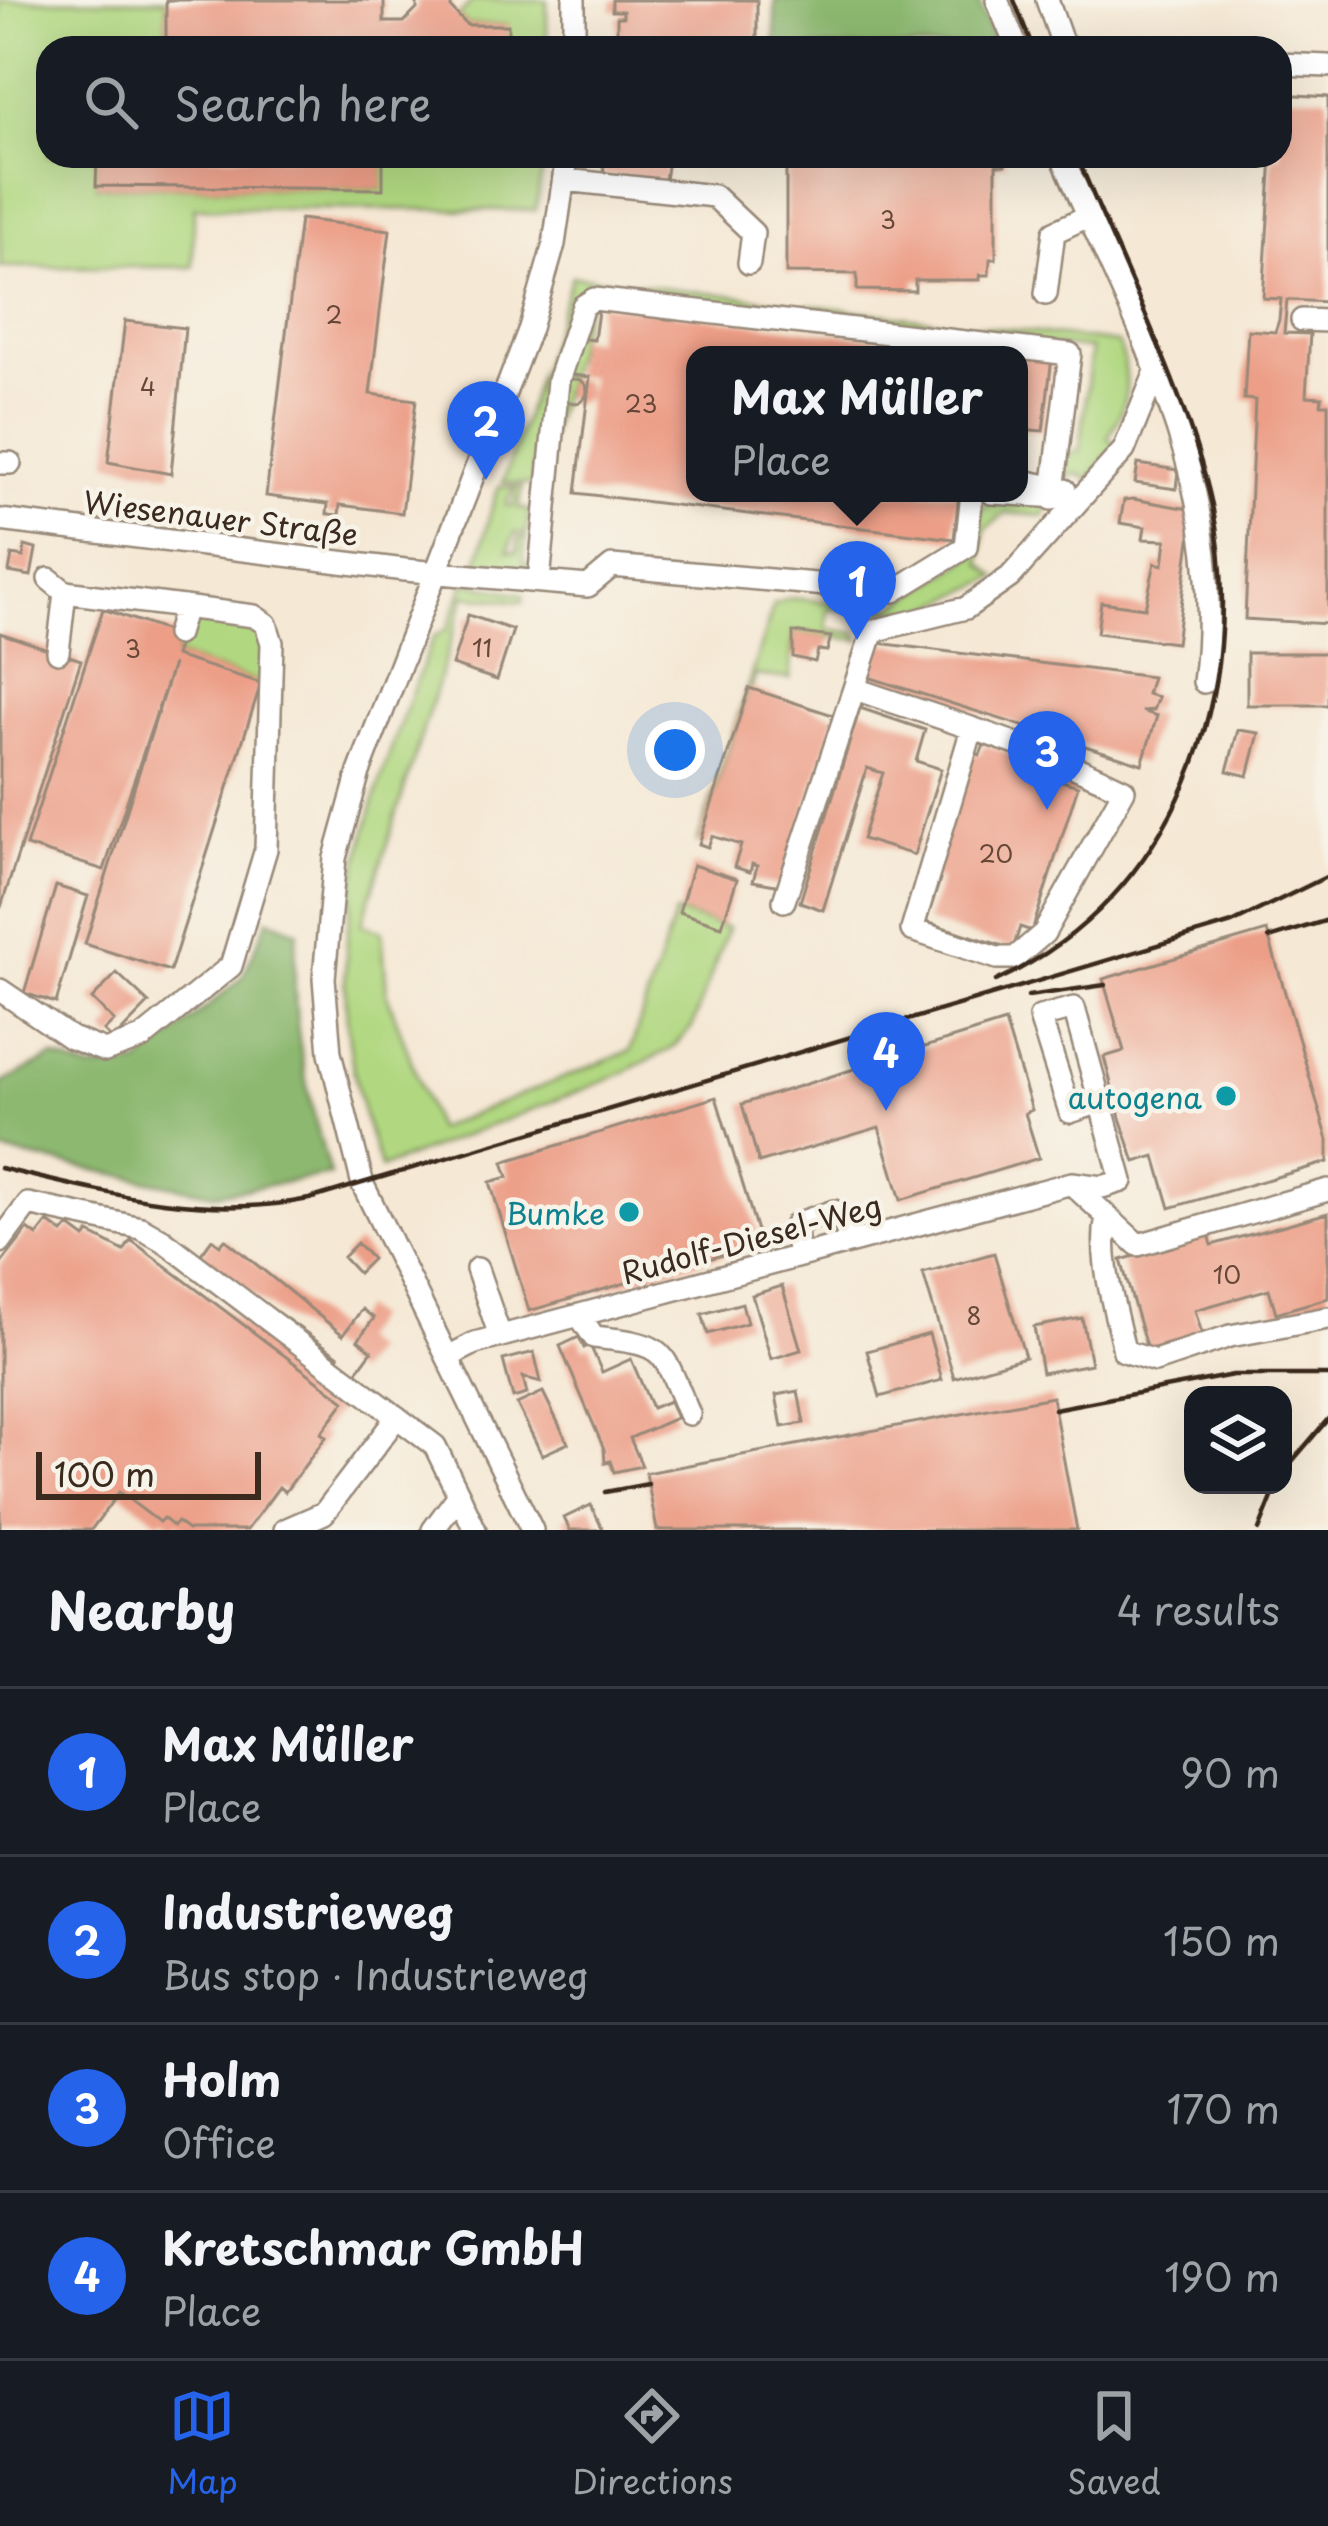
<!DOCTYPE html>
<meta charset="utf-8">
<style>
body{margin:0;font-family:"Playpen Sans",sans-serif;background:#242831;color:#f1f3f6}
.controls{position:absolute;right:36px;bottom:36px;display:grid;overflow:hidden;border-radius:24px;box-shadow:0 12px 48px #0002}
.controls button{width:108px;height:108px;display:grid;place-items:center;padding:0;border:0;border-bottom:3px solid #363941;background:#171b24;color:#f1f3f6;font:60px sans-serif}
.scale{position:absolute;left:36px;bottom:30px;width:225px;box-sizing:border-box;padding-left:12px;border:6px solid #3b2a1e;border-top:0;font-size:33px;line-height:42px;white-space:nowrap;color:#3b2a1e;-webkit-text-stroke:9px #f7f3e8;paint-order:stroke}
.you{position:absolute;left:675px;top:750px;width:42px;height:42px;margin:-30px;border:9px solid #fff;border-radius:50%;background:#1a73e8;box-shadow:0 0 0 18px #1a73e833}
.badge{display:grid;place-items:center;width:78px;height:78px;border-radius:50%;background:#2563eb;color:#fff;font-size:39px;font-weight:700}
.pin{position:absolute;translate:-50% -99px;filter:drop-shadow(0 3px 6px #0008)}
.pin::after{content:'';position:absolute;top:63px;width:42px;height:36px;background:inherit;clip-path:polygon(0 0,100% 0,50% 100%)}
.popup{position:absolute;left:686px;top:346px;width:342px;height:156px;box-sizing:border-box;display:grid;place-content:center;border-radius:24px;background:#171b24;filter:drop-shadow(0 3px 9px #0005);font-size:39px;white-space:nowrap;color:#9ea1a6}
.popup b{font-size:45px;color:#f1f3f6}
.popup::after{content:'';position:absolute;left:50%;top:100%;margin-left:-24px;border:24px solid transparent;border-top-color:#171b24}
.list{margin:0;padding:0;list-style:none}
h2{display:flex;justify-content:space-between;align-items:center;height:156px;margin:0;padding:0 48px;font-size:51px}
h2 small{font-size:39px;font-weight:400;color:#9ea1a6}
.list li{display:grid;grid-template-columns:78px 1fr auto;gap:36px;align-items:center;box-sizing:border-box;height:168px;padding:0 48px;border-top:3px solid #363941}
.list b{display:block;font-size:45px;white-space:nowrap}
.list p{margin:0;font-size:39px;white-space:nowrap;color:#9ea1a6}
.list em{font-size:39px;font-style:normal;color:#9ea1a6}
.icon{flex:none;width:66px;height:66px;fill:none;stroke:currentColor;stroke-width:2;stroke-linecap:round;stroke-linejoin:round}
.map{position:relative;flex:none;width:1328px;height:1530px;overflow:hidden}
.search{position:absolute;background:#171b24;box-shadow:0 12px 48px #0002;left:36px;right:36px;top:36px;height:132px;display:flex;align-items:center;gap:30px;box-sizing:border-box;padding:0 42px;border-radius:36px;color:#9ea1a6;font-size:45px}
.sheet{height:828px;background:#171b24}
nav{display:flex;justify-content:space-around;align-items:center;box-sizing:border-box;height:168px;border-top:3px solid #363941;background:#171b24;font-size:33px;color:#9ea1a6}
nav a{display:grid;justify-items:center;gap:6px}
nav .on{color:#2563eb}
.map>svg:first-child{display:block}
.green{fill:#b1d881;stroke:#768150;stroke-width:3}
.forest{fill:#8cb86f;stroke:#647146;stroke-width:3}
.building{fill:#ec9e87}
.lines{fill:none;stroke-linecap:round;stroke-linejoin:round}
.minor-casing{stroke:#988979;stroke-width:26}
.minor{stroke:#fff;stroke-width:21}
.rail{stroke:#3b2a1e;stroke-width:4.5}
.culture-dot{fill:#0f9aa8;stroke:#f7f3e8;stroke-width:4.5}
.labels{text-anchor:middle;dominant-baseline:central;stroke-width:9;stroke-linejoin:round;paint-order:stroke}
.number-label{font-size:24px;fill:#674738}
.street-label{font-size:30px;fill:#3b2a1e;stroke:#f7f3e8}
.culture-label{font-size:30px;fill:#0d838f;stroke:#f7f3e8;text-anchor:end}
</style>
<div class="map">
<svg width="1328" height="1530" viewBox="0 0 1328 1530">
<rect width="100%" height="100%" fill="#f7f3e8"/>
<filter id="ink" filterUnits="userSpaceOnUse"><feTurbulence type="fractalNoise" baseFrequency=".00833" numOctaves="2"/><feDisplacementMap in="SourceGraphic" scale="24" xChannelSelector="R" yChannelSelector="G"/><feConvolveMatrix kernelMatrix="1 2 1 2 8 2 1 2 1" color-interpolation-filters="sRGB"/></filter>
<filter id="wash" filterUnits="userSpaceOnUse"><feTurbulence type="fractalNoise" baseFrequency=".004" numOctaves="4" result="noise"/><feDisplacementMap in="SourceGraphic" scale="48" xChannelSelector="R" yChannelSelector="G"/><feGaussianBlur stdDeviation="2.7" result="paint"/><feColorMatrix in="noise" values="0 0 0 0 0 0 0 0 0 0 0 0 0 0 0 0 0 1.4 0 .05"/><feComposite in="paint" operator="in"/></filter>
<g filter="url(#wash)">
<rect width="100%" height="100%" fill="#f5e8d4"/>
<path class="green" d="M0,0H166V48H48V156H97V186L382,189L383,156H544L536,210L194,208L193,267H0Z
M473,0H547V48H508L507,25H467L459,16Z
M572,276L785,302L771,316L590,292L547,446L536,445L532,485L503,482Z
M809,305L1118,343C1132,377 1128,407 1108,438L1116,445L1087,480L1079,474L1065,478L1068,452H1080L1091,349L812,321Z
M499,486L513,487L506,505L513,507L516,487L522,488L519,508L529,510L526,534L515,533L508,551L517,552L519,538H526L523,563L534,565L530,572L476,565C486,538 487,515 499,486Z
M989,500L1046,504L1047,509L1043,516L1007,513L985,529L981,563L997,577L920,612L829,609L827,629L856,633L860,640L793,633L790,679L756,675L697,844L774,604L791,598L892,608L971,558L982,509Z
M465,583L523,594V602L465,596L362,924L382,931L387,994L436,1129L630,1051L675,913L728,928L692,1027L671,1049L608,1080L381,1168C307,971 360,821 434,636L447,629Z
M193,618L252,625L264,640L261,683L176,656Z"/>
<path class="forest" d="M775,0H978L993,37L982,48H775Z
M268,919L298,931C286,1010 308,1098 330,1175L214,1194L0,1151V1084L53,1057L89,1070L139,1064L242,978Z"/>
<g id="blocks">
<path class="building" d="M166,0H384V22H404L417,9V0H451V8L467,25H508V48H166Z
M612,0H757V48H617V17H623V11H612Z
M1280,94L1328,97V302L1287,300L1284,333L1310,334L1306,396L1322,397L1321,404H1328V624L1245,619L1255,400L1244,399L1248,330L1275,332L1279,320L1281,299L1263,298L1272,156H1280Z
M97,156H383V189L96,186Z
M605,156L668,160L665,180L603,175Z
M786,156H1005V165H996V259H990L989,275H980V280H915V291L857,290V274L786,273Z
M300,219L390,230L370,394L416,400L402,513L340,505L339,515L327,514L328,504L266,496Z
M599,304L1004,355H695V493H959L954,539L576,493L590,377L573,375L575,352L577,338L594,340Z
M125,321L185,328L171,474L108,462Z
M1019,354L1052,358L1043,431L1019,429Z
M563 391a12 12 0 1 1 24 0a12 12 0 1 1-24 0Z
M1138,464L1178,470L1176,489L1135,483Z
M1133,499L1194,510L1176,643L1097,633L1101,602L1145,608L1155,563L1163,565L1166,540L1143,539L1145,527L1120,523L1124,500Z
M25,546L36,549L31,576L9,572L12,555L23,557Z
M103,609L181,636L175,656L261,683L170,971L85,944L173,664L104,870L26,846Z
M468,615L513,630L497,680L452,665Z
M793,632L831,637L827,651L818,650L815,662L793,657Z
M0,633L81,660L1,907H0Z
M878,643L1152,677L1147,694L1158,697L1153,710L1142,711L1157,716L1142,764L868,677Z
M1247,653H1328V705H1247Z
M749,688L836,716L781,886L753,881L757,866L752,864L750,872L734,867L741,845L712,836L708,847L699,844Z
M860,708L925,730L916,761L941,769L914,855L862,839L883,773L867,768L823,910L800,902Z
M1238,730L1259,733L1248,776L1227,771Z
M984,745L1062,770L1059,780L1078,786L1032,931L1020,927L1013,949L926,922L940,880L931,877L971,752L980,755Z
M693,865L737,879L722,926L679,912Z
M56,886L88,896L56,1003L24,993Z
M1267,931L1328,1140V1162L1170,1208L1155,1156L1135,1162L1120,1118L1104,1057L1124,1051L1103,979Z
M117,973L149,1003L113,1040L104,1031L114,1021L92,999Z
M1005,1022L1032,1110L1025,1113L1039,1158L901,1200L879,1127L759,1163L742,1104Z
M716,1097L761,1244L529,1311L490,1182L508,1177L503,1162Z
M1328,1213V1298L1276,1313L1269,1289L1195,1310L1202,1334L1147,1350L1121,1260L1209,1234L1212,1245Z
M48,1222L63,1233L69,1226L85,1238L89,1233L124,1251L131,1240L345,1401L321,1433L326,1437L285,1492L279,1487L247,1530H188L177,1522L173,1526L163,1518L159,1522L119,1492L91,1530H0V1265L28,1229L37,1236Z
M212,1239L220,1245L225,1239L343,1335L362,1309L374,1318L358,1340L372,1351L355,1374L336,1360L339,1356L199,1257Z
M357,1243L372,1259L358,1273L343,1257Z
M994,1253L1025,1357L954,1378L923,1273Z
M782,1286L801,1350L771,1359L752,1295Z
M742,1303L747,1323L708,1334L702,1314Z
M1082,1318L1091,1364L1042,1373L1034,1327Z
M929,1334L942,1380L880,1397L867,1351Z
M579,1337L584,1348L590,1345L602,1372L631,1359L652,1408L669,1401L676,1418L630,1438L642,1466L614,1472L610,1461L605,1463L604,1449L560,1346Z
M534,1352L541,1382L523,1377L527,1394L513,1398L503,1360Z
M798,1391L804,1423L782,1427L776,1395Z
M543,1392L568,1443L542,1455L517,1404Z
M1052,1397L1077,1530H657L646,1473Z
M591,1505L603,1530H570L564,1518Z"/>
</g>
</g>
<g filter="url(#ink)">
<use href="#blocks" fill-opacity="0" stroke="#988979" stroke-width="3"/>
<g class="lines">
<defs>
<path id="minor" d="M997,0L1017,48
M1047,0L1062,42L1070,48
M574,48V0
M1280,64L1328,66
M1062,156C1138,333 1230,482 1204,682
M565,180L714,196L753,233L749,263
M1046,294L1054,232L1088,216
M1302,320L1328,321
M0,463H10
M1019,480L1065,490
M992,493L1060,497
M0,520L405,570L588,586L612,566L894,591L966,547L972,493
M539,581L558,381L583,306L594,299L1070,354L1052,499
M177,634L185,607
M58,652L65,592
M855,689C946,720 1038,747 1124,790L1044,933L1015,958H997L912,930L972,729
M784,901L873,631L966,608L1010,577L1124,450L1155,374
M0,990L71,1038L105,1051L142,1038L231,966L266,849L272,643L266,624L254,616L65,592L49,579
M1072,1184L1138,1245L1328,1190
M1107,1216C1098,1260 1115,1307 1124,1351L1155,1361L1230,1336L1328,1318
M0,1242L28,1204L141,1228L164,1241L435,1446L459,1495L433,1530
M798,1256L796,1224L834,1211L843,1217L850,1242
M477,1269L500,1336
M579,1315L594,1337C669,1345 660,1347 689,1414
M448,1357L475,1343L1072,1183L1102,1187L1122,1181L1074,1008L1040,1017L1070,1112L1100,1102
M459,1495L475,1530
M285,1530L324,1513L397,1417
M532,1530L363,1185L330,1053L324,978L335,858L359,772L530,328L554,244L567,156"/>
</defs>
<use href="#minor" class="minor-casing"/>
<use href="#minor" class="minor"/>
<path class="rail" d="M1014,0L1033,48
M1269,938L1328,920
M996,981C1175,899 1251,692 1212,505C1188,395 1120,262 1077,156
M1028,996L1105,985
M0,1168C105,1193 201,1220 309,1199L1232,923L1328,876
M1054,1409L1233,1375H1328
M1283,1472L1328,1419
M605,1492L648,1484
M1259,1530L1277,1485"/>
</g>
</g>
<g class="culture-dot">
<circle cx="1226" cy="1096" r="12"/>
<circle cx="629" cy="1212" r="12"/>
</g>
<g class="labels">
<g class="number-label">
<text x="888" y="219">3</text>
<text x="334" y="314">2</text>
<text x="148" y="386">4</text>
<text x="641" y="403">23</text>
<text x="482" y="647">11</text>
<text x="133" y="648">3</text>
<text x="996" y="853">20</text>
<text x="1227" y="1274">10</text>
<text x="974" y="1315">8</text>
</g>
<g class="street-label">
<text transform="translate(221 517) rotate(7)">Wiesenauer Straße</text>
<text transform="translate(751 1238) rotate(-15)">Rudolf-Diesel-Weg</text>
</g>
<g class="culture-label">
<text x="1202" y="1096">autogena</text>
<text x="605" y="1212">Bumke</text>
</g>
</g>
</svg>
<div class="controls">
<button><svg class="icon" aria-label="layers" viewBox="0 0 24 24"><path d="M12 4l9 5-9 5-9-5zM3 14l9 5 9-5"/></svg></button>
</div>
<div class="scale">100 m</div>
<div class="you"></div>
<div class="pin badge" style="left:857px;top:640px">1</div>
<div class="popup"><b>Max Müller</b>Place</div>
<div class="pin badge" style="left:486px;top:480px">2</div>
<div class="pin badge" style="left:1047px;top:810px">3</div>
<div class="pin badge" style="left:886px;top:1111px">4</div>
<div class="search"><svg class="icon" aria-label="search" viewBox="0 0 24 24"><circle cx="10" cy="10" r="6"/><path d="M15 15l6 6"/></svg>Search here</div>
</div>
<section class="sheet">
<h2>Nearby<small>4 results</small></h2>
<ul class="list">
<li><span class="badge">1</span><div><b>Max Müller</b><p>Place</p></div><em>90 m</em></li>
<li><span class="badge">2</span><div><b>Industrieweg</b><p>Bus stop · Industrieweg</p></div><em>150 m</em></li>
<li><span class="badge">3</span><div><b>Holm</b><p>Office</p></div><em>170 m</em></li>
<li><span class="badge">4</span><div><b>Kretschmar GmbH</b><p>Place</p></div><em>190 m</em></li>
</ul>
</section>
<nav>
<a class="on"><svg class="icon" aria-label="map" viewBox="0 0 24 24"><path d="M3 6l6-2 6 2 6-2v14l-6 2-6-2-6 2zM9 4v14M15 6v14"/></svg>Map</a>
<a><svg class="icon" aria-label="directions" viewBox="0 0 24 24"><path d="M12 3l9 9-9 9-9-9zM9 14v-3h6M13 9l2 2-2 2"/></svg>Directions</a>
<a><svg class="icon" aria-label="saved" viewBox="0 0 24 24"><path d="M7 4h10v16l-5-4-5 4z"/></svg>Saved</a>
</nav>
